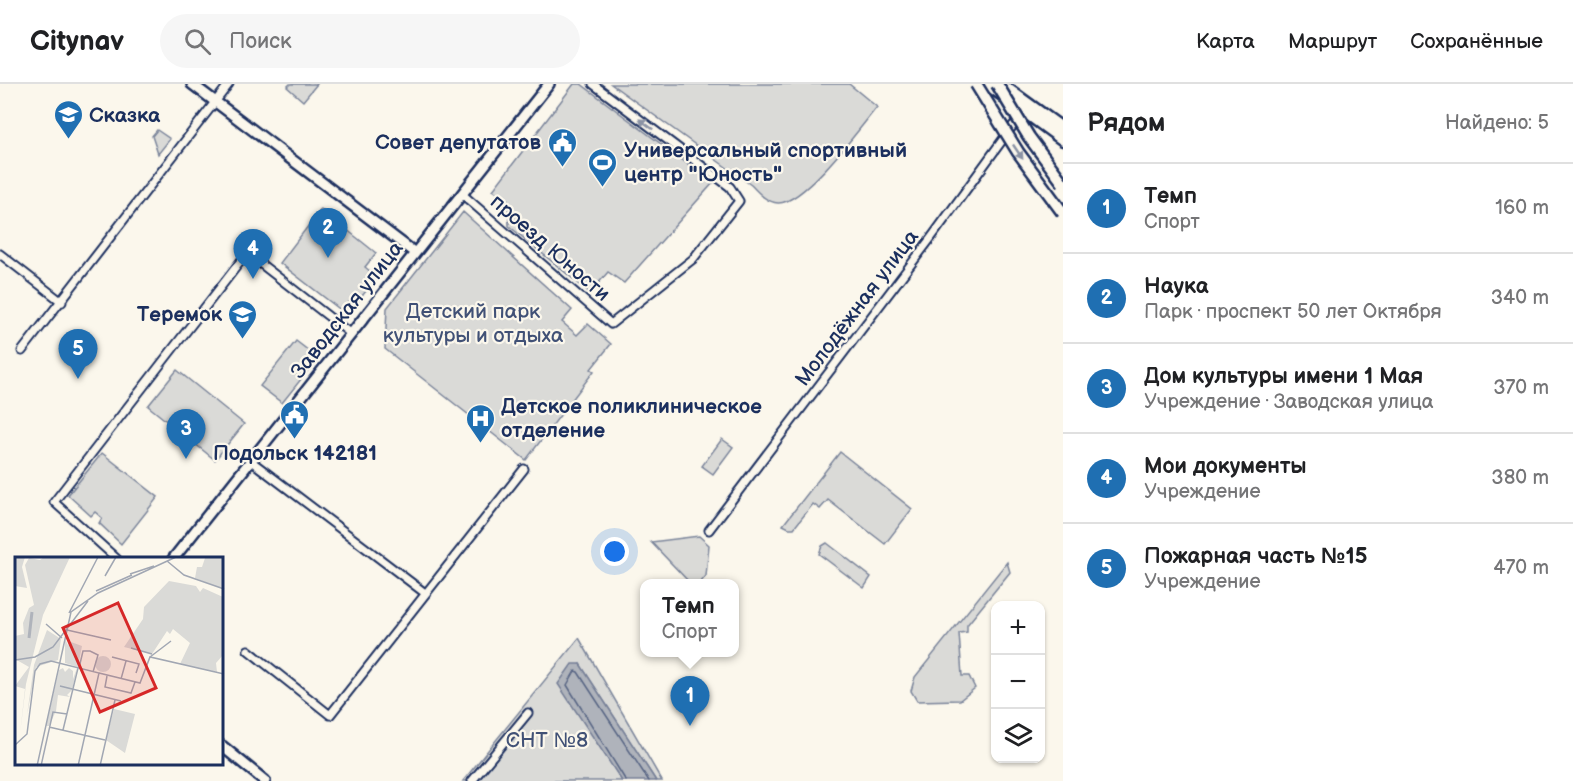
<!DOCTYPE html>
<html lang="ru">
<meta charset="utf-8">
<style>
body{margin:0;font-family:"Balsamiq Sans",sans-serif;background:#f6f6f6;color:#202124}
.controls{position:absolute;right:18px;bottom:18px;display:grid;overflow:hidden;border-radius:12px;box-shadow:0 2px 4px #0004}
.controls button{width:54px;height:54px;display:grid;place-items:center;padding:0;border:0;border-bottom:2px solid #e0e0e0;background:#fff;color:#202124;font:30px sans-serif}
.you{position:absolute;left:615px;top:468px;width:21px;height:21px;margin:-15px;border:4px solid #fff;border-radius:50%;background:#1a73e8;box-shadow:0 0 0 9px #1a73e833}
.badge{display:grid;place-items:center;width:39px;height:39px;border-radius:50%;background:#1f6fb2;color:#fff;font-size:20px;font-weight:700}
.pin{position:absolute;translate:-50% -50px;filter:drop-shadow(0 2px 3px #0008)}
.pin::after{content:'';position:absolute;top:32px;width:21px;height:18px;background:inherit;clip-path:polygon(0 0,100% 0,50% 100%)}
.popup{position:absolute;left:640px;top:495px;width:99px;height:78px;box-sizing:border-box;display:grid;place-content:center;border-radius:12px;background:#fff;filter:drop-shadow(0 2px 4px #0005);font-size:20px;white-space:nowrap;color:#757577}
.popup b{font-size:22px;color:#202124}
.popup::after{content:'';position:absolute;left:50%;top:100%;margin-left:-12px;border:12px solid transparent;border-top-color:#fff}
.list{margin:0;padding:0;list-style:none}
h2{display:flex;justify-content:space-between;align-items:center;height:78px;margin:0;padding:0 24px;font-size:26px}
h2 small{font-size:20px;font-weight:400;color:#757577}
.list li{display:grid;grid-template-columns:39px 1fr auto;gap:18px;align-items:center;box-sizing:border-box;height:90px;padding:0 24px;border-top:2px solid #e0e0e0}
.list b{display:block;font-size:22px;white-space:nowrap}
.list p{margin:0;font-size:20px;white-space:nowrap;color:#757577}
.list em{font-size:20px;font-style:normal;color:#757577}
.icon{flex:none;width:33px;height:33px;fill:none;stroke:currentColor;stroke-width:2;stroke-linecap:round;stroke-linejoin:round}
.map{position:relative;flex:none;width:1063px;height:697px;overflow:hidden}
header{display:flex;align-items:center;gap:36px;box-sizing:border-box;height:84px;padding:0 30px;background:#fff;border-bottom:2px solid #e0e0e0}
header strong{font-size:28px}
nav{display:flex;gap:33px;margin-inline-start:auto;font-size:21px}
.search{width:420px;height:54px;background:#f6f6f6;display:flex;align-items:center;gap:15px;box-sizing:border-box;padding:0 21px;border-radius:33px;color:#757577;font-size:22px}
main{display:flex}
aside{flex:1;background:#fff}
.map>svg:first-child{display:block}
.green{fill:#dadad7;stroke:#7a849a;stroke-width:1.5}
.water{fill:#afb3bb;stroke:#747e96;stroke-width:1.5}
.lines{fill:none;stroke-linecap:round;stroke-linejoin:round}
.shore{stroke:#566483;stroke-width:1.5}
.street-casing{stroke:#1b2f5e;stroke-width:11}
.secondary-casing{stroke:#1b2f5e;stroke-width:14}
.primary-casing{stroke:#1b2f5e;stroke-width:15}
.street{stroke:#fbf7ec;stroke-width:7}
.secondary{stroke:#fbf7ec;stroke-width:9}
.primary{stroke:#fbf7ec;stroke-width:10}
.primary-bridge-casing{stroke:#1b2f5e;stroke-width:15;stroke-linecap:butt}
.primary-bridge{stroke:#fbf7ec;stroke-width:10}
.oneway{fill:#8b93a5}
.labels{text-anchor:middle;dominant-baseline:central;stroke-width:4.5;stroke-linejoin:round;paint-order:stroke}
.poi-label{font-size:21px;font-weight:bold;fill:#1b2f5e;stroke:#fbf7ec;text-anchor:start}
.street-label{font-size:21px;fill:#1b2f5e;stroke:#fbf7ec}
.park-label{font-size:21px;fill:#415176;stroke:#fbf7ec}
.inset-river{fill:none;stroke:#afb3bb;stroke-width:3}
.inset-road{fill:none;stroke:#a1a7b3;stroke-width:1.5}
.view{fill:#d62828;fill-opacity:0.15;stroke:#d62828;stroke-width:3}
.inset-edge{fill:none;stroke:#1b2f5e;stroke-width:3}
</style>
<header>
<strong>Citynav</strong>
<div class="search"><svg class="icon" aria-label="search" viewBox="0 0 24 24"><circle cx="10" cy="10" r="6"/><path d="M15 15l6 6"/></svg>Поиск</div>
<nav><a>Карта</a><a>Маршрут</a><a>Сохранённые</a></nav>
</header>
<main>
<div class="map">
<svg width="1063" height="697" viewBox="0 0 1063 697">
<rect width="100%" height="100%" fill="#fbf7ec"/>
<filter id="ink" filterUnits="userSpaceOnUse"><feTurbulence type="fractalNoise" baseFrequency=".0167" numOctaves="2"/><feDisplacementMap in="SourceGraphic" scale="12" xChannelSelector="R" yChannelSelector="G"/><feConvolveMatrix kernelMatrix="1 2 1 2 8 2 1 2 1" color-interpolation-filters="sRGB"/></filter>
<g filter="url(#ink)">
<path class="green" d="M290,0H317L303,17L287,3Z
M574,0H581L713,99L624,199L608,188L590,209L509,142L508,116L493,106Z
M611,0H849L877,23C861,43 804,120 778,119C766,118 759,109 751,101Z
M157,46L170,55L158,70L152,52Z
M321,125L376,169L365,183L377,193L355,221L350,217L342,227L280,179Z
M463,128L572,226L562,238L577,251L588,240L611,260L591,285L594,287L526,376L385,265L387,224Z
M296,257L318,274L282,319L260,302Z
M177,286L244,340L215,376L148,322Z
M722,355L733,363L713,390L702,382Z
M840,368L912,425L885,460L828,416L820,425L813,420L794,444H789L783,441Z
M102,369L158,413L121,460L99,439L102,434L95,428L91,432L68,411Z
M699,452L709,461L706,492L700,499H690L651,458Z
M827,459L871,493L864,504L819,470L822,462Z
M1007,478L1010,488L967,541V548L959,549L962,592H969L975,604L960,616L917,617L911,607L915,593Z
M579,554L662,697H656L580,580L559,600L622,697H463Z"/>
<path class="water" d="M572,580H580L656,697H622L558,600Z"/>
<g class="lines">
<path class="shore" d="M626,697L567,601L575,587L578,588L649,697"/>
<defs>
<path id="street" d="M462,110L611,240L693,175L739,117L730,103L593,0
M0,170L62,218
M22,267L229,0
M251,377L425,509
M709,446L931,154L1020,32
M117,475L54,418L247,169L351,250
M248,566L330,631L524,385
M472,697L528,629"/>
<path id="secondary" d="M192,0L415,169
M173,475L549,0
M222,662L265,697"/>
<path id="primary" d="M987,0L1063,56
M1001,0L1063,45"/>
</defs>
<use href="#street" class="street-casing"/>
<use href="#secondary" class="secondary-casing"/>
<use href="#primary" class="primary-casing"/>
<use href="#street" class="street"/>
<use href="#secondary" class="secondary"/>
<use href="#primary" class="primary"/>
<defs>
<path id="primary-bridge" d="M976,0L1018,68L1063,129
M997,0L1029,53L1063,99"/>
</defs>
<use href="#primary-bridge" class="primary-bridge-casing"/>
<use href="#primary-bridge" class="primary-bridge"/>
</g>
<defs><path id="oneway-solid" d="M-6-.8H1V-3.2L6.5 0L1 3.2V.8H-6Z" transform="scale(1.5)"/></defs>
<g class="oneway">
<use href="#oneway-solid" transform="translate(646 40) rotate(-143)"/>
<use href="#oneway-solid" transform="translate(1018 68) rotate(56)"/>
</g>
</g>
<defs>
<symbol id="school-pin" viewBox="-11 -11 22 30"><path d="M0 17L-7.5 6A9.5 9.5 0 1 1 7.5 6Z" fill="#1f6fb2" stroke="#fbf7ec"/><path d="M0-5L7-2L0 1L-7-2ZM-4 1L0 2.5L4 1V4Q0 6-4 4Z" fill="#fff"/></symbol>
<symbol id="civic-pin" viewBox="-11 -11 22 30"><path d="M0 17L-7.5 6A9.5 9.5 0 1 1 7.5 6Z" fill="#1f6fb2" stroke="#fbf7ec"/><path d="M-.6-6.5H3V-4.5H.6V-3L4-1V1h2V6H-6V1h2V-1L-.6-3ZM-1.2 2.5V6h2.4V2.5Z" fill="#fff"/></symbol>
<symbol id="stadium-pin" viewBox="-11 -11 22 30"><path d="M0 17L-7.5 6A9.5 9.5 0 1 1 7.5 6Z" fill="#1f6fb2" stroke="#fbf7ec"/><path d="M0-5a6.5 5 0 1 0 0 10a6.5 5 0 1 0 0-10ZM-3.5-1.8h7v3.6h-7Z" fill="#fff"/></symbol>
<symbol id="hospital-pin" viewBox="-11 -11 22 30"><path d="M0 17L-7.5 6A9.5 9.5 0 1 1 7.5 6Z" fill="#1f6fb2" stroke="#fbf7ec"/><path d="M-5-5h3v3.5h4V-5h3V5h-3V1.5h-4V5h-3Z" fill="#fff"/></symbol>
</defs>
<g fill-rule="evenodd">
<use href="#school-pin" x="52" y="14" width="33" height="45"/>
<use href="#civic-pin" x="546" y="42" width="33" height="45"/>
<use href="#stadium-pin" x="586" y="62" width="33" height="45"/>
<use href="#school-pin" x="226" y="214" width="33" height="45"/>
<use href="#civic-pin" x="278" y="314" width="33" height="45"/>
<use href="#hospital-pin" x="464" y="318" width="33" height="45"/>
</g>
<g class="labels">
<g class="poi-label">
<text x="89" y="31">Сказка</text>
<text x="541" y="58" text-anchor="end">Совет депутатов</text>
<text x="624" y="66">Универсальный спортивный<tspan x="624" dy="24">центр "Юность"</tspan></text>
<text x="222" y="230" text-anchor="end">Теремок</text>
<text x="501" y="322">Детское поликлиническое<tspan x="501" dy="24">отделение</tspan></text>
<text x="295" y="369" text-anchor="middle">Подольск 142181</text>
</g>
<g class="street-label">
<text transform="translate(550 164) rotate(41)">проезд Юности</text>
<text transform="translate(857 224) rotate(-53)">Молодёжная улица</text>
<text transform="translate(347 226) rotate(-52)">Заводская улица</text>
</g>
<g class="park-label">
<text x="473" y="227">Детский парк<tspan x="473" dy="24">культуры и отдыха</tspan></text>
<text x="547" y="656">СНТ №8</text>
</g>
</g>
<g transform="translate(15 473)">
<rect width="208" height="208" fill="#fbf7ec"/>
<path d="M0,0H10L7,10L12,31L0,29ZM29,0H55L28,58L11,127L5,177L10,132L0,129L14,110L0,102V79L9,77L8,66L14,51L19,48L10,8L14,1L25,3ZM190,1H208V32L180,21L182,10H187ZM154,24L181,29L185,35L188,31L208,40V98L201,106L202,115L165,107L175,86L158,72L155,77L152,74L137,97L109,90L128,62L129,50ZM32,73L46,82L43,103L21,110L12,158L19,108ZM50,82L53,88L56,85L67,89L63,110L50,106ZM80 107a8 8 0 1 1 16 0a8 8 0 1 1-16 0ZM48,111L50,115L54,111L58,114V122L62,111L57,133L52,138L55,140L43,138L41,154L34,169H31L44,113ZM99,152L120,157L110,196L91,183Z" fill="#dadad7"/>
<path class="inset-river" d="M14,81L17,55"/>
<path class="inset-road" d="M152,4L169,18L209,32M115,17L139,9M90,19L101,0M81,34L117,18M54,56L83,0M31,67L47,81M52,73L96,83M116,91L137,97M97,100L124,107L121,116M135,100L156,84M0,103L20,100L38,90L73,44M64,111L68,94H75L83,98L78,115M84,116L125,126L135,100L209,117M92,119L90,130L116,136L120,125M106,122L111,104M45,129L106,144M34,170L90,183M48,173L63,111M0,188L12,177L20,114L25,107L36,104L84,116L63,209M22,209L56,55L83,36L161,0M26,209L38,155L52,157M85,209L100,143"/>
<path class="view" d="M103,46L141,131L85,155L48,71Z"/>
<rect width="208" height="208" class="inset-edge"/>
</g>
</svg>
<div class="controls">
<button>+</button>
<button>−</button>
<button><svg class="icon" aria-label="layers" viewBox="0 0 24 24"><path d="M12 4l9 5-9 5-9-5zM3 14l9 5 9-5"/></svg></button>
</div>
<div class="you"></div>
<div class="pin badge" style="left:690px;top:642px">1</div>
<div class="popup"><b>Темп</b>Спорт</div>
<div class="pin badge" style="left:328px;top:174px">2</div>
<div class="pin badge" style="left:186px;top:375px">3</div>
<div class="pin badge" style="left:253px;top:195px">4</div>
<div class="pin badge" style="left:78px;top:295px">5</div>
</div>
<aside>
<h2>Рядом<small>Найдено: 5</small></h2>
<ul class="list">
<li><span class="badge">1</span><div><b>Темп</b><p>Спорт</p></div><em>160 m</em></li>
<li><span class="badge">2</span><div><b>Наука</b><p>Парк · проспект 50 лет Октября</p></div><em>340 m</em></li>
<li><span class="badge">3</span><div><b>Дом культуры имени 1 Мая</b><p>Учреждение · Заводская улица</p></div><em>370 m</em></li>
<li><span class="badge">4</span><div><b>Мои документы</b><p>Учреждение</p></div><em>380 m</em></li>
<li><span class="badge">5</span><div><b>Пожарная часть №15</b><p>Учреждение</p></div><em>470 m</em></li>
</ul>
</aside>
</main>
